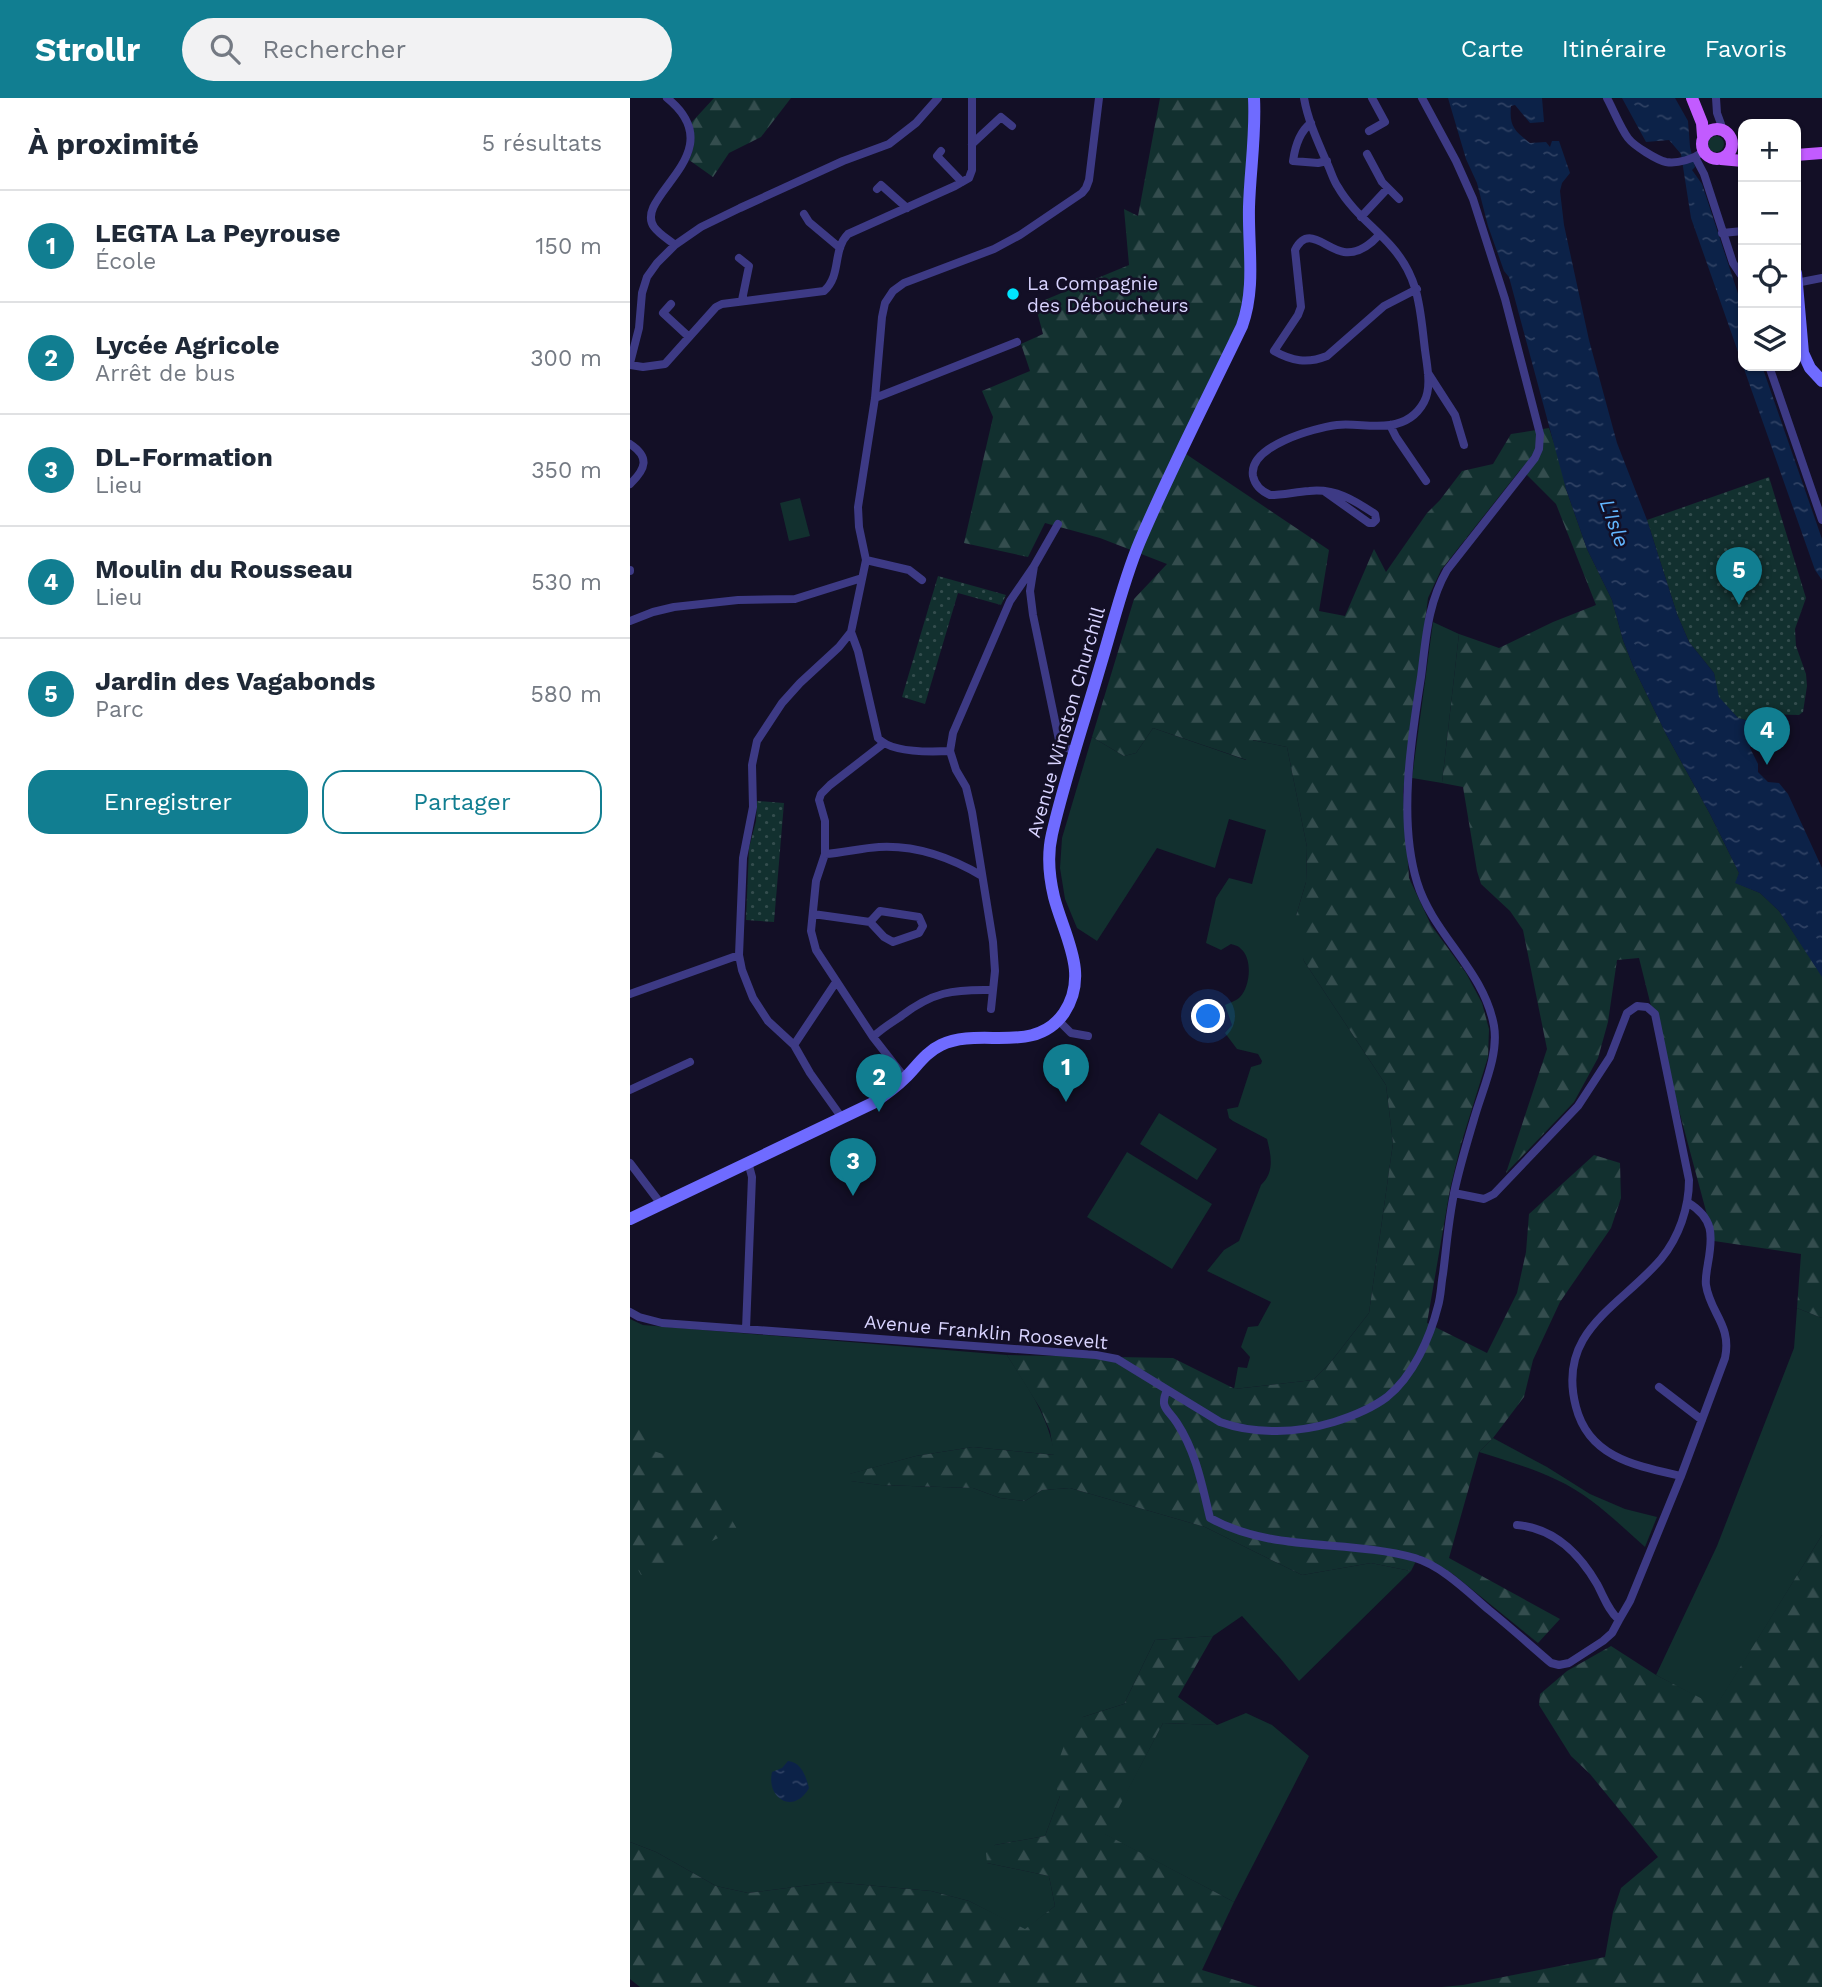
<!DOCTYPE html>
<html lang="fr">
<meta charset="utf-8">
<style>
body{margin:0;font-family:"Work Sans",sans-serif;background:#f2f2f3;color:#1f2937}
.controls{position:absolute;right:21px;top:21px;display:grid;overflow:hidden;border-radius:14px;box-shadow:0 2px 5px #0004}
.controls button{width:63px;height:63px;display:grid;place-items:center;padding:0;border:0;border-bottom:2px solid #e0e1e3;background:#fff;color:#1f2937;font:35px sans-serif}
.you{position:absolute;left:579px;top:919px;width:24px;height:24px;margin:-18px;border:5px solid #fff;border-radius:50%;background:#1a73e8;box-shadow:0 0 0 10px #1a73e833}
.badge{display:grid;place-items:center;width:46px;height:46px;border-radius:50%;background:#117e91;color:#fff;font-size:23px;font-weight:700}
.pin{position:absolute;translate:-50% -58px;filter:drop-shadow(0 2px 4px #0008)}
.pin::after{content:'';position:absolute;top:37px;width:24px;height:21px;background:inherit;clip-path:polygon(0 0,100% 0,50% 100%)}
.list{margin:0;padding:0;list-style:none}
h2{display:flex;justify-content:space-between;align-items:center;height:91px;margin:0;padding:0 28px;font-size:30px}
h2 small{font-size:23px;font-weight:400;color:#747a83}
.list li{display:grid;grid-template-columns:46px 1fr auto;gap:21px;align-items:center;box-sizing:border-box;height:112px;padding:0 28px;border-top:2px solid #e0e1e3}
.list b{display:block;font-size:26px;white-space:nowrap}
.list p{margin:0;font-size:23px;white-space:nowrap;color:#747a83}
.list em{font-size:23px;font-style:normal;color:#747a83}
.actions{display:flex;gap:14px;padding:21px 28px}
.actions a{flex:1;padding:16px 0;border:2px solid #117e91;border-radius:21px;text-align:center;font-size:24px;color:#117e91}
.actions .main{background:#117e91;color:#fff}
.icon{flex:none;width:38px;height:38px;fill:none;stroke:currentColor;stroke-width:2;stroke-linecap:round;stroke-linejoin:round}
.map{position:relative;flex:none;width:1192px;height:1889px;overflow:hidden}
header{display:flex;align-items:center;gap:42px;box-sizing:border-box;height:98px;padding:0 35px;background:#117e91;color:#fff}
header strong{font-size:33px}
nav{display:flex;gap:38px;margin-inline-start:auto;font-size:24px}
.search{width:490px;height:63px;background:#f2f2f3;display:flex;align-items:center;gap:18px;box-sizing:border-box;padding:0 24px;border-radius:38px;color:#747a83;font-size:26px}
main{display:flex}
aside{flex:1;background:#fff}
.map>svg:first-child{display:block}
.grass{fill:#12302f}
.forest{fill:url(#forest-firs)}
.park{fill:url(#park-dots)}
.water{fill:url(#water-ripples)}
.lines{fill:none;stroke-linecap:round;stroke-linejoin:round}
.minor{stroke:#3d3a85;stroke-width:8}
.secondary{stroke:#6f6bff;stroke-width:12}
.primary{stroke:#c25bff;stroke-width:12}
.poi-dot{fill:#00e5ff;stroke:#130f26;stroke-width:2.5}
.labels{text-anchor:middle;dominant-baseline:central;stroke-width:5;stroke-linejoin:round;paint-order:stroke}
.poi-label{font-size:19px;fill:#d9d4ff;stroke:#130f26;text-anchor:start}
.street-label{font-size:19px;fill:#d9d4ff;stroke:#130f26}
.water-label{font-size:21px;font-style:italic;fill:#62b6ff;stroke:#130f26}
</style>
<header>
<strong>Strollr</strong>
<div class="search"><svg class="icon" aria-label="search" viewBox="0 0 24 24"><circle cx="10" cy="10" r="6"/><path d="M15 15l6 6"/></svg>Rechercher</div>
<nav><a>Carte</a><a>Itinéraire</a><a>Favoris</a></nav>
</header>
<main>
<aside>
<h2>À proximité<small>5 résultats</small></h2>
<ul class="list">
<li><span class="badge">1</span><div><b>LEGTA La Peyrouse</b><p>École</p></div><em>150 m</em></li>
<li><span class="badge">2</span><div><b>Lycée Agricole</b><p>Arrêt de bus</p></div><em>300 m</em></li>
<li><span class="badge">3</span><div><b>DL-Formation</b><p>Lieu</p></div><em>350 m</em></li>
<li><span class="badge">4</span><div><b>Moulin du Rousseau</b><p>Lieu</p></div><em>530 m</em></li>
<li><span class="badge">5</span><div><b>Jardin des Vagabonds</b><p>Parc</p></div><em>580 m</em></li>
</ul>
<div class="actions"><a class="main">Enregistrer</a><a>Partager</a></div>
</aside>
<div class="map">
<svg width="1192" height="1889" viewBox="0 0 1192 1889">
<defs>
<pattern id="forest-firs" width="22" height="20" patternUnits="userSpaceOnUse" patternTransform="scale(1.75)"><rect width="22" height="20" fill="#12302f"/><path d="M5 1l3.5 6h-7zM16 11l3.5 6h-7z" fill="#344d4e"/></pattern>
<pattern id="park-dots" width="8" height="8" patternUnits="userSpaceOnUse" patternTransform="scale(1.75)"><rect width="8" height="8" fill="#12302f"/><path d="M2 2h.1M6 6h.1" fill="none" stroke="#344d4e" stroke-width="1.8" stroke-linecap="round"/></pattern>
<pattern id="water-ripples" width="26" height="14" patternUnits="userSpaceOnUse" patternTransform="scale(1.75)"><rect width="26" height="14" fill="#0c2248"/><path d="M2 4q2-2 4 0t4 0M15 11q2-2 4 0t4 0" fill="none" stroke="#2f4163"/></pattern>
</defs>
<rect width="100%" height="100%" fill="#130f26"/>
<path class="grass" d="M1078 46a8 8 0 1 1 16 0a8 8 0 1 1-16 0Z
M170,400L180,438L159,443L150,405Z
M803,524L829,536L812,685L782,680Z
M523,630L616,662L622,642L657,649L677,749L676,784L666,818L674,863L756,987L763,1045L739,1215L700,1265L683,1282L604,1291L608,1269L617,1270L620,1259L611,1249L618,1229L628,1228L641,1204L577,1173L594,1152L609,1143L631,1087C645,1074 641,1057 637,1041L603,1023L599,1020L597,1011L608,1009L621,969L631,966L632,963L628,956L607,951L595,935L602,927L595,907C599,905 606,903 610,899C620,889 623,861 611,851C609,848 604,847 601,846L591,852L576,845L586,800L599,780L622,786L636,732L599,721L585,770L527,750L467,843L447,830L435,801L430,770L432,740L462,639L494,658L506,655Z
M529,1015L587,1051L567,1082L510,1046Z
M497,1054L582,1106L542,1171L457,1119Z
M1167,1210L1192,1220V1437L1086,1609L1026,1577L1087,1448L1164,1250Z
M0,1221L13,1227L377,1257C399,1292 417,1315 425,1357L343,1349L286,1358L220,1376L221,1383L250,1387L343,1390L370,1400L395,1403L412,1392L440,1390L575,1429L672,1477L741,1465L781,1473L669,1583L650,1560L612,1518L583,1538L525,1542L494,1606L453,1619L430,1698L415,1738L365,1747L357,1765L419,1778L425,1808L395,1832L339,1803L301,1793L203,1784L118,1795L86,1788L26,1754L0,1744Z
M863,1340L917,1369L960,1396L995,1411L1027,1419L1015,1449C987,1424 960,1397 927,1382C902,1370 874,1362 849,1354Z
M616,1615L642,1627L679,1658L604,1804L474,1736L533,1625L587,1627Z"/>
<path class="forest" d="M84,0H161L131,39L99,55L83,79L59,62C65,49 66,39 61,25Z
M530,0H619L617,187L614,210L587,272L547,350L699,452L689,513L715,518L744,451L756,474L797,415L810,402L832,373L863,366L881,336L919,330L932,369L936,391L957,451L982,502L993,542L1003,568L1036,636L1080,716L1109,775L1106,785L1130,795L1149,813L1192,878V1220L1167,1210L1171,1156L1084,1143L1020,904L1009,860L987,862L978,924L968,960L944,1004L876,1075L917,951L893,832L880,813L851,786L847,773L833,689L812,685L829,536L869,550L923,524L966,507L926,406L897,377L890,372L811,472L798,500L773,694L779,780L801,827L836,875L852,905L859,931L858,959L831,1046L820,1091L797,1225L857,1255L887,1195L896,1154L899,1116L964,1057L990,1065L991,1100L981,1130L930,1204L903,1262L894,1299L863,1340L849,1354L819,1460L930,1521L908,1545L823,1476L789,1457L781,1473L741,1465L672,1477L575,1429L440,1390L412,1392L395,1403L370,1400L343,1390L250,1387L220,1383L219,1376L286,1358L343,1349L424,1357L420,1333L410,1310L377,1257L543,1260L605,1291L683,1282L700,1265L739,1215L763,1045L756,987L674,863L664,832L666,818L676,784L677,749L657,649L623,642L617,662L523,630L506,655L494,658L462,639L504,501L537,466L470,440L415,425L398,459L334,445L363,319L352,293L400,273L391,246L413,236L405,206L499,167L494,111L508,118Z
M0,1306L21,1352L72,1370L107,1431L11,1477L0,1458Z
M1192,1437V1889H812L833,1887L975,1859L983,1814L991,1790L1028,1759L960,1676L941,1658L909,1607L910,1596L937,1573L981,1548L1026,1577L1086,1608Z
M583,1538L548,1599L587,1627L533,1625L475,1736L604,1804L572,1872L628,1889H10L0,1881V1744L26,1754L86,1788L118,1795L203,1784L301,1793L339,1803L395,1831L425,1808L419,1778L357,1765L356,1755L365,1747L415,1738L430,1698L422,1681L440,1631L453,1619L494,1606L525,1542Z"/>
<path class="park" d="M1139,379L1176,500L1165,531L1166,548L1176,576L1177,588L1173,614L1169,617L1133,616L1132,623H1119L1108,620L1088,599L1084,575L1059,544L1047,516L1017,422Z
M308,478L376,497L371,507L328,495L295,606L272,599Z
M127,703L154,705L144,824L116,822L119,750L126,723Z"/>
<path class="water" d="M818,0H912L914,24L900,25L885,7L881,8C879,29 885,33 900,45L916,44L920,49L922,43H929L940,75L932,85L930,93L934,127L959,242L987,345L1017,422L1047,516L1059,544L1084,575L1089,599L1108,620L1119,623L1120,650L1128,666V674L1138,684L1149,685L1158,696L1192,770V879L1149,813L1130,795L1105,785L1109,775L1080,716L1036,636L1003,568L993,542L982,502L957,451L936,391L879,179L874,173L858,128L847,85L836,61Z
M992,0H1045L1058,23L1060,49L1065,69L1062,72L1072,86L1113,211V268L1061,120L1051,56L1039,42L1016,44Z
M1113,268H1132L1192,441V482L1185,472Z
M158,1663C171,1664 176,1678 179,1690C164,1717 136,1701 142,1674L152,1670Z"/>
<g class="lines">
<path class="minor" d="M37,0C105,55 2,98 24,129C29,136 39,142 45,147
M674,0C678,23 688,44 697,65C701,73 703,82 708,89C721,112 744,129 761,148C790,180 790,212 795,252C797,268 802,289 794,304C787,317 775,325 760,327C743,330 724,325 707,327C684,330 618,348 623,378C625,388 631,393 640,397C653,397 665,394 679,393C705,390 724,402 745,416L746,422L743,425H739L694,393
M977,0C984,13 990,29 998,40C1004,48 1027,62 1036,64C1047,66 1065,61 1073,53
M1086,0L1087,15L1091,26L1090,31
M681,25C669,34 665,49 663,63L688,65L697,63
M739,33L755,24L742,0
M342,46L371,19L382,28
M311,53L307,58L332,84
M737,56L752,84L769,101
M1065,59L1074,76L1103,165L1113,180
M247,91L251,87L277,110
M174,116L179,124L210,150
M731,119L757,91
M1092,135L1113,133
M749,137C740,147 728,156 714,154C695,151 678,126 665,152L671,209L668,217L644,253C662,263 677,266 697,258L754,208L787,191
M109,160L119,168L112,202
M1166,185L1192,180
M41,206L33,215L59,239
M0,265L9,230L12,195L17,179L27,165L45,147L71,129L110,110L213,63L259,46L286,25L308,0
M0,267L13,269L35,266L86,209L92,206L194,193C212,177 202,152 218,136L325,88L339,80L342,72V0
M1139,268L1192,422
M798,275L825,317L834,347
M245,300L387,244
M760,327L766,339L796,383
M0,346C20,359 16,371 0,386
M428,426L404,468L400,493L403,517L429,642L433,648L445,654
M236,462L279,472L292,482
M0,472V473
M0,523L23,514L44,509L108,502L165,501L232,480
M221,534L228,553L248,640C261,655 301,654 320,653
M253,646L200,687L191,696L189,702L195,723V756L186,783L181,833L186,852L243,939L275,980
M195,756C213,755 231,750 249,749C286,747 320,759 352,778
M250,813L289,819L293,828L289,835L263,844L254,839L240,824Z
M183,816L240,824
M0,896L109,857
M361,911L365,873L363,844L342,714L336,689L326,672L320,653L323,635L380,503L404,468
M428,922L441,935L458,938
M243,939C251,931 261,925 270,919C302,894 323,891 363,892
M164,947L206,884
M0,992L60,964
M212,1020L180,975L164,947L138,923L123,900L112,872L109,857L113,760L123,709L122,667L127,643L152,605L170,585L209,549L221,534L236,462L229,429L228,409L245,300L252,219L255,205L263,193L274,185L364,151L390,137L452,95L456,90L459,82L469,0
M0,1065L31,1106
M824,1095L854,1101L864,1096L948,1008L980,959L997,915L1007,908L1017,909L1025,916L1059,1082C1059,1110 1049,1139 1031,1161C990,1209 926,1233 946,1309C959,1360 1007,1368 1051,1378
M0,1214L9,1219L32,1225L466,1257L487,1261L590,1324C626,1337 668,1335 704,1324C723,1318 741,1311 757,1299C783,1278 800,1240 808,1208C811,1198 811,1186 813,1176C817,1145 819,1113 827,1082C832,1061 838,1041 844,1021C852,992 869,958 864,928C854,872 803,837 787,784C768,722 781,642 791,579C796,541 797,507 817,472L905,360L909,351L910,336L875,201L843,101L826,63L792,0
M116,1231L122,1079L118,1064
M1029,1289L1072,1322
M537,1292C529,1310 538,1311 547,1325C566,1354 572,1387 580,1420C643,1455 717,1441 785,1460C812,1468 838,1494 859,1512C880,1529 900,1547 921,1565L929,1567L939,1565L973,1543L982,1535L989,1522L1000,1503L1051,1378L1095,1260C1102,1227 1080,1215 1076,1187C1075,1180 1077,1172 1078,1165C1083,1137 1084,1120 1057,1104
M887,1427C924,1430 949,1455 967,1486C974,1499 978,1512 989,1522"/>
<path class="secondary" d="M1166,175L1173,255L1180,270L1192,283
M0,1121L243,1005C255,997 266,989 276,979C287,968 296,954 311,947C350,928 404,958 434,915C460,876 434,838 424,799C419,778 417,757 422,736C435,680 454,624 470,569C483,527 493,483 510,443C541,370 578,299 612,228C626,189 618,150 619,109C620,73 626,37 624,0"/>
<path class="primary" d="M1062,0L1072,25L1073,38
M1072 46a15 15 0 1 1 30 0a15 15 0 1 1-30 0Z
M1166,57L1192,55
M1091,61L1113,63"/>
</g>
<circle class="poi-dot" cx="383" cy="196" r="7"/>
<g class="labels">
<g class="poi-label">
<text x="397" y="185">La Compagnie<tspan x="397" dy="22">des Déboucheurs</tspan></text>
</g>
<g class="street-label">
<text transform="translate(436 624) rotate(-74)">Avenue Winston Churchill</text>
<text transform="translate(356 1234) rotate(5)">Avenue Franklin Roosevelt</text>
</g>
<g class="water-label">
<text transform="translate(985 425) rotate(70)">L'Isle</text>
</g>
</g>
</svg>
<div class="controls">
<button>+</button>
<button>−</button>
<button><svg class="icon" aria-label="locate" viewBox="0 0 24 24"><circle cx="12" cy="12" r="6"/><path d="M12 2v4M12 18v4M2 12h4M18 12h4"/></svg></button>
<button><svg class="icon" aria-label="layers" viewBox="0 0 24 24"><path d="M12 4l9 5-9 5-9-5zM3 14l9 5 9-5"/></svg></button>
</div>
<div class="you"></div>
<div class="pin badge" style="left:436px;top:1004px">1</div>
<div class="pin badge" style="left:249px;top:1014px">2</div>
<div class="pin badge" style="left:223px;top:1098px">3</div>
<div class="pin badge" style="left:1137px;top:667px">4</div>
<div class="pin badge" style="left:1109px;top:507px">5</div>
</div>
</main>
